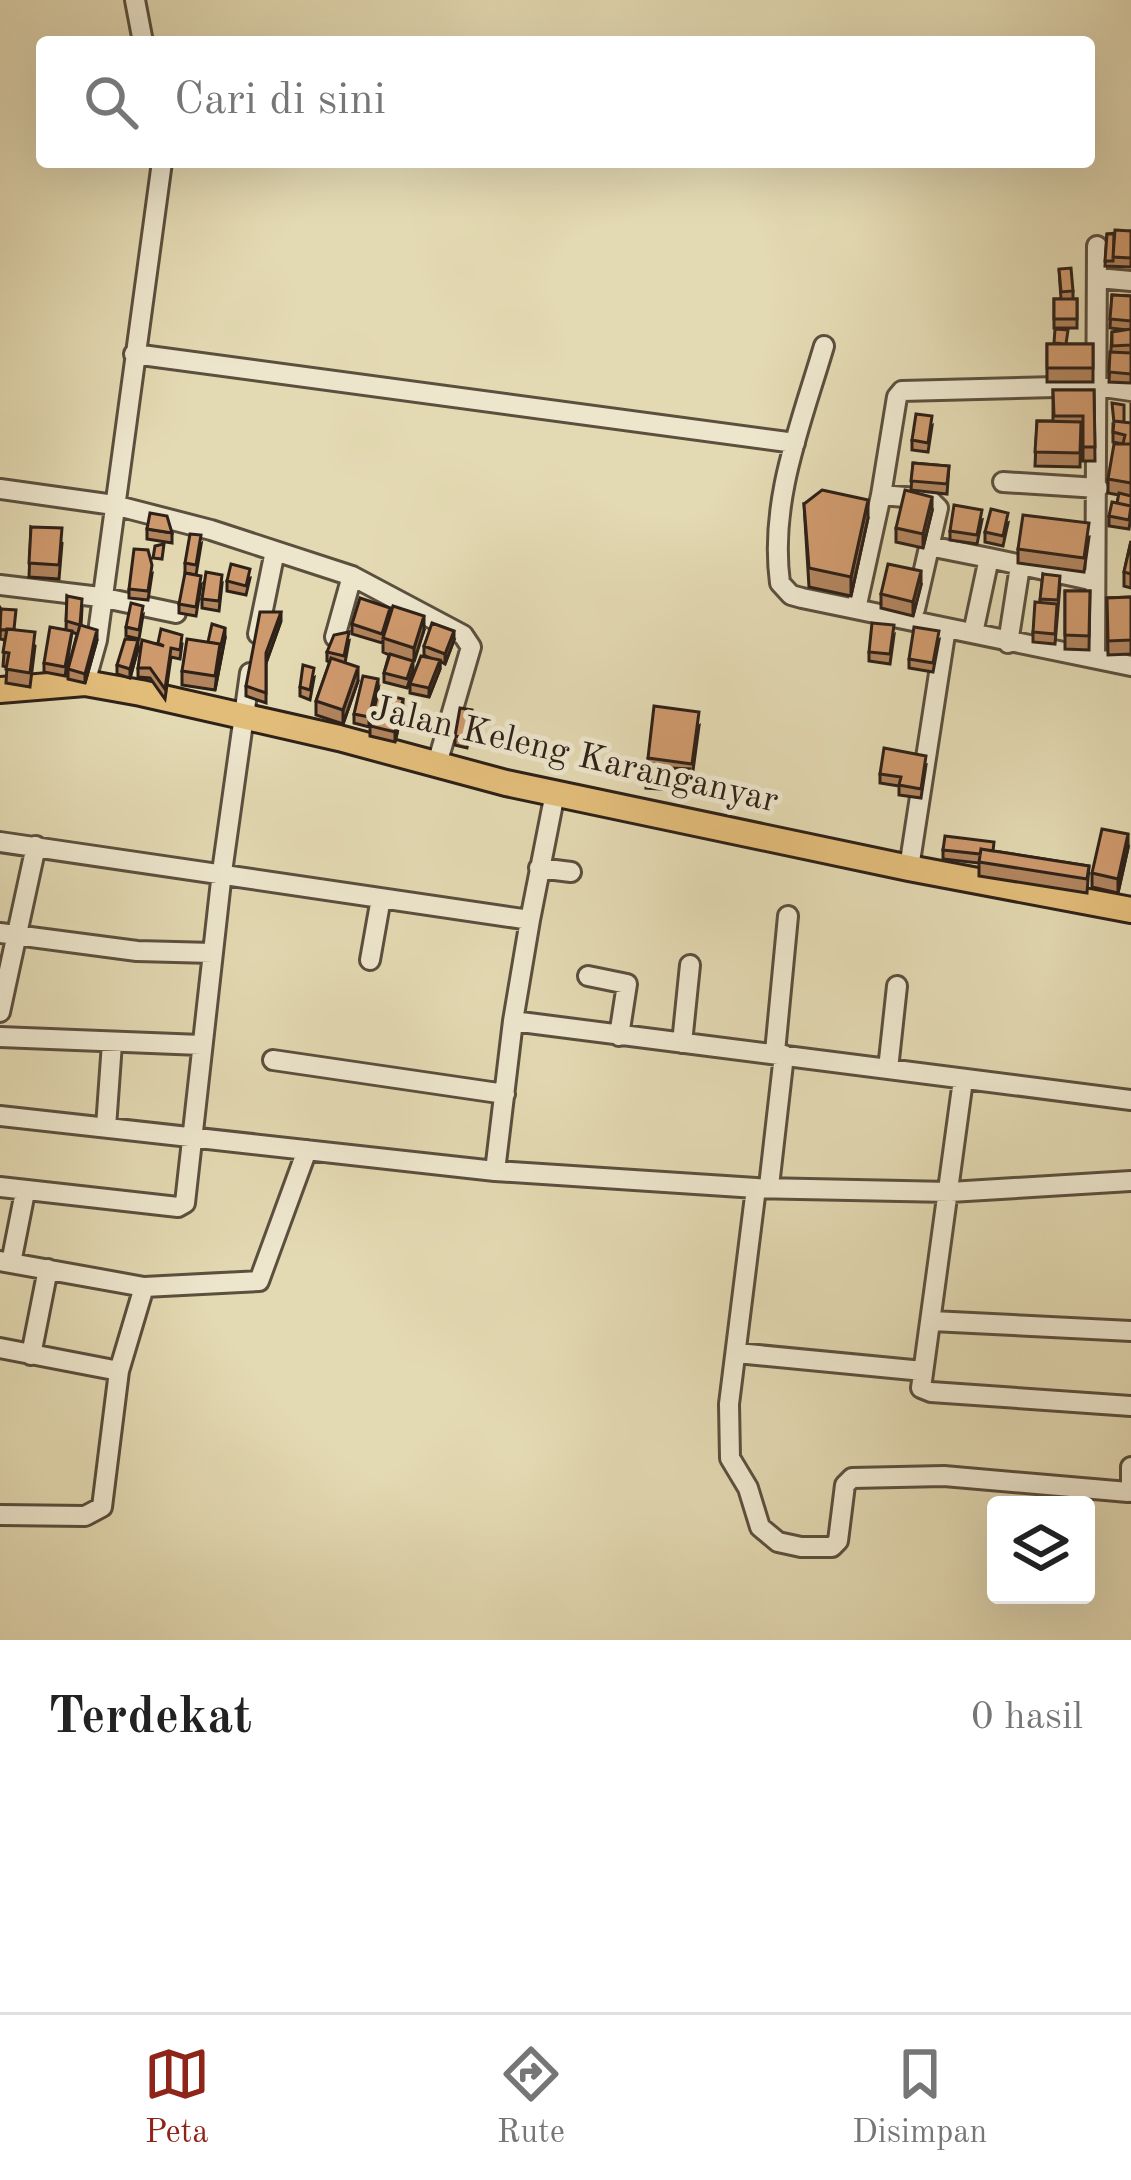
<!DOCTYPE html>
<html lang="id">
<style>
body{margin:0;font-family:"Old Standard TT",serif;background:#f6f6f6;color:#222}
.controls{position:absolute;right:36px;bottom:36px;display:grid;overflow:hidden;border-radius:12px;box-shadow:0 12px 48px #0002}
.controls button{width:108px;height:108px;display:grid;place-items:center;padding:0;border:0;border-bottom:3px solid #e0e0e0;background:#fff;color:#222;font:60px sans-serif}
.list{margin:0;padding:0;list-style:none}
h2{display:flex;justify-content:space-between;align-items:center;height:156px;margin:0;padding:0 48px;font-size:51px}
h2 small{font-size:39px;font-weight:400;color:#767676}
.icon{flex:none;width:66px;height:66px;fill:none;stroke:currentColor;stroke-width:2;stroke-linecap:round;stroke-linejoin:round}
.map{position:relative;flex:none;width:1131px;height:1640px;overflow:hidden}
.search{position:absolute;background:#fff;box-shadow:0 12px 48px #0002;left:36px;right:36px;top:36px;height:132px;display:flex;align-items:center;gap:30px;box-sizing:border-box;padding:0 42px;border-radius:12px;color:#767676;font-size:45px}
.sheet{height:372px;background:#fff}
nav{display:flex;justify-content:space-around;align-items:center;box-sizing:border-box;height:168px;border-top:3px solid #e0e0e0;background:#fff;font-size:33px;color:#767676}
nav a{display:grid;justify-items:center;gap:6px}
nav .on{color:#8f2418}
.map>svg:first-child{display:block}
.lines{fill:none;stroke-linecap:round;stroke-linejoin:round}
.minor-casing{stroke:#5b4f3e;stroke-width:24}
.major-casing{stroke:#2e2118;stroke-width:30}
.minor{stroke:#ede6cd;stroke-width:18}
.major{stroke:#e2bc79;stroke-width:24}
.wall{fill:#b1845e;stroke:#2e2118;stroke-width:3}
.shaded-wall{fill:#906b4c;stroke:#2e2118;stroke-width:3}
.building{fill:#ce996d;stroke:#2e2118;stroke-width:3}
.labels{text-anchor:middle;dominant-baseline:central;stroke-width:10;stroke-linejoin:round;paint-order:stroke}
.street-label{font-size:36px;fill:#2e2118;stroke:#ede6cd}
</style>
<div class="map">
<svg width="1131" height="1640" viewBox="0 0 1131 1640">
<rect width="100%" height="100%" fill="#e3d9b2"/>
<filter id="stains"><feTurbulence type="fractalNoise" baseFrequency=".00167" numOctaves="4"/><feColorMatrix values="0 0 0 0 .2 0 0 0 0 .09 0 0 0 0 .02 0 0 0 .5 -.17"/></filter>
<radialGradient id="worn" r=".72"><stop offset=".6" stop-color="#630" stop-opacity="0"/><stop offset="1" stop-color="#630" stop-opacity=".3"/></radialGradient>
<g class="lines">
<defs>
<path id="minor" d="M135,0L143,42
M1098,278L1131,281
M824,346C801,424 769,501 780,583L791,595L802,598L1131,666
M134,354L795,443
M1003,482L1098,488
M0,489L114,505L211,530L352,576L463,635L471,647L437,764
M881,495L897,397L902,391L1097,386L1131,391
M929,546L989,558L973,633
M989,558L1095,581
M0,585L100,597L176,613
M856,609L881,495L929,499L938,508L915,609
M258,634L275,551
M335,637L352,576
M1008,643L1020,566
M1095,658L1097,246
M85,683L97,640L162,162
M0,842L530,920L555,793
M539,868L571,872
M909,868L946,628
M0,933L137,951L213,953
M370,960L381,898
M588,976L627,984L619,1036
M0,1012L36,846
M513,1021L1131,1100
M0,1037L201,1045
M682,1043L690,965
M775,1052L788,916
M273,1060L505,1094
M888,1069L897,986
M963,1080L921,1388L931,1392L1131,1406
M0,1116L495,1171L756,1188L950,1192L1131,1181
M106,1127L112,1043
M495,1171L513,1021L530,920
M769,1186L784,1055
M0,1187L178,1207L185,1203L222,872L250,673
M756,1188L729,1404L730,1458L748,1488L760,1527L778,1542L801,1547H832L838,1541L845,1485L852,1478L944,1476L1128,1492
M0,1261L144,1287
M11,1263L25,1192
M932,1321L1131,1331
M0,1348L119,1371L144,1287L259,1281L307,1150
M737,1353L923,1371
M31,1355L48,1269
M1131,1467V1492
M0,1515L85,1516L102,1507L119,1371"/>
<path id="major" d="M0,690L85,683L141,693L339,738L506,783L909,868L1131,910"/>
</defs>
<use href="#minor" class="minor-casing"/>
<use href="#major" class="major-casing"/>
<use href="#minor" class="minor"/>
<use href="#major" class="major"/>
</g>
<path class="wall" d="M1131,231V267L1105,266L1107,234Z
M1059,269L1073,291V299H1077V328H1054V299H1061Z
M1112,295L1131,296V383L1109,382L1112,332L1127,330L1110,328Z
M1047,344H1093V382H1047Z
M1053,390H1094L1095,461H1083V430H1081L1080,467L1035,466L1037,421H1053Z
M1131,403V516L1129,529L1109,526V516L1117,503L1119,495L1108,493V479L1123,444L1113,442V424L1131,423Z
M932,426L928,452L912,450V440Z
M913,463L949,466L947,494L911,490Z
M804,504L868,518L851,596L809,587Z
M932,511L923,548L896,542V528Z
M982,520L977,544L950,540V531Z
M1008,523L1003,546L985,542V532Z
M31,527L62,543L59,579L29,577Z
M147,529L172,533V543L147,539Z
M1089,537L1084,572L1018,563V549Z
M1131,541V588L1124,586V572Z
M201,545L196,575L185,573V563Z
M152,574L148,600L129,598V589Z
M1043,574L1060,585L1055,644L1033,642V632L1040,602Z
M250,578L246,595L227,591V581Z
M222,584L219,611L202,608V599Z
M201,585L196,616L179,613V604Z
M921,585L913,616L881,608V594Z
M1065,591H1090L1089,650L1065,649Z
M67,596L82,608L81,626L97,640L85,683L68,679V669L77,634L72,632L65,676L44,672V663L66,630Z
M1131,597V654L1108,655L1107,598Z
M1,609L15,630L35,646L30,687L6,683L7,667L3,666L5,640L0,639Z
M143,615L139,639L126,636V627Z
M390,616L424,630L413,662V670L407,688L384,682V673L389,655L383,652V640L382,643L352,634V624Z
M281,621L266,663V703L246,696V686Z
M894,635L890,664L869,661V652Z
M225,638L215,690L182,685V671L208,642Z
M454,640L445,664L440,661V669L429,697L410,693V684L430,658L424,655V646Z
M939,640L933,672L909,668V659Z
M349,641L345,663L358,681L343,724L316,715V701L330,662L327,661V652Z
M182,644L180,659L171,657L165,699L150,678L138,677V668L158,645Z
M138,649L130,678L117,674V665Z
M314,678L310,700L300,696V687Z
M378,689L369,727L354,723V714Z
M403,708L395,742L370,736V726Z
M472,720L467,748L455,745V736Z
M699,726L692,778H690L689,791L646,788L648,758Z
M926,765L921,798L899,795V786L880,783V774Z
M1128,848L1118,893L1092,887V873Z
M943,850L994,851L1089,866L1087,893L979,876V863L943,859Z"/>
<path class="shaded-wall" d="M932,497V511L923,548V534Z
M868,500V518L851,596V577Z
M921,571V585L913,616V602Z
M281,612V621L266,663V653Z
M424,616V630L414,662V648Z
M225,628V638L215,690L220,644Z
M97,630V640L85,683V674Z
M454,631V640L445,664V654Z
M138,640V649L130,678V669Z
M440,660V669L429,697V688Z
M358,667V681L343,724V710Z
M378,679V689L369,727V717Z
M403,699V708L395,742V732Z
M1128,834V848L1118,893V879Z"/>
<path class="building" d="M1115,230L1131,231V258L1113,257Z
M1107,234H1114L1113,261H1105Z
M1071,268L1073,291L1061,292L1059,269Z
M1112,295L1131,296V321L1110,319Z
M1054,299H1077V319H1054Z
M1055,329L1068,330L1066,344L1054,343Z
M1131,329V345L1112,346V332Z
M1047,344H1093V368H1047Z
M1110,352L1131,353V374L1109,372Z
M1053,390H1094L1095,447H1083V416H1054Z
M1112,403L1124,405V422L1114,421V423Z
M916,414L932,416L928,443L912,440Z
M1037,421L1081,422L1080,453L1035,452Z
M1114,421L1131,423V444H1123L1125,435L1113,432Z
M1114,444H1131V483L1108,479Z
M913,463L949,466L947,484L911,481Z
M822,490L868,500L851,577L809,568L804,504Z
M905,490L932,497L923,534L896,528Z
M1119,493L1131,496V506L1117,503Z
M1112,502L1131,506L1129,520L1109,516Z
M954,505L982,510L977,535L950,531Z
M991,509L1008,513L1003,536L985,532Z
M150,513L167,516L172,533L147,529Z
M1023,515L1089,523L1084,558L1018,549Z
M31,527L62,528L59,565L29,563Z
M190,534L201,535L196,565L185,563Z
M1131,541V574L1124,572Z
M164,544L162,559L153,558L155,546Z
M134,549L148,550L152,565L148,591L129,589Z
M231,564L250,569L246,586L227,581Z
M888,564L921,571L913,602L881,594Z
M206,572L222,575L219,601L202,599Z
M185,573L201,576L196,607L179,604Z
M1043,574L1060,576L1058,600L1040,599Z
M1065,591H1090L1089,636L1065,635Z
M67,596L82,599L80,625L97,630L85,674L68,669L80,625L66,621Z
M1131,597V640L1108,641L1107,598Z
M360,598L390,608L382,634L352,624Z
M1035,602L1057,604L1055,634L1033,632Z
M131,603L143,606L139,630L126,627Z
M393,606L424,616L414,648L383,638Z
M1,609L16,610L14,629L0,630Z
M260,612H281L266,653V693L246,686Z
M432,623L454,631L445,654L424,646Z
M872,623L894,625L890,654L869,652Z
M212,624L225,628L220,649V644L208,642Z
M50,627L72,631L65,667L44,663Z
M914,627L939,631L933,663L909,659Z
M7,629L35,632L30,673L6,669L9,653L3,652Z
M161,629L182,635L180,650L171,648L165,689L150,668H138L142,640L164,646L158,643Z
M349,632L344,656L327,652L334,635Z
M125,639L138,640L130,669L117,665Z
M187,639L220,644L215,676L182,671Z
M390,654L413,661L407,679L384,673Z
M421,656L440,660L429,688L410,684Z
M331,658L358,667L343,710L316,701Z
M303,665L314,668L310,690L300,687Z
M363,676L378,679L369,717L354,714Z
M378,693L403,699L395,732L370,726Z
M654,706L699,712L692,764L648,758Z
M460,708L472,710L467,738L455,736Z
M884,748L926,756L921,789L899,785L901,777L880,774Z
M647,767L690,769L689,781L646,779Z
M1102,829L1128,834L1118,879L1092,873Z
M945,836L994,842L993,851L981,849L980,854L943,850Z
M981,849L1089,866L1087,879L979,862Z"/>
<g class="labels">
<g class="street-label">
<text transform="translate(574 756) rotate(13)">Jalan Keleng Karanganyar</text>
</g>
</g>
<rect width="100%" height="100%" filter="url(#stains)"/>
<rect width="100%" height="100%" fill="url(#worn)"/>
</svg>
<div class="controls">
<button><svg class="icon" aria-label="layers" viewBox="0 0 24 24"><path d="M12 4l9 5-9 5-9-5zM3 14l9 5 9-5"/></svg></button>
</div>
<div class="search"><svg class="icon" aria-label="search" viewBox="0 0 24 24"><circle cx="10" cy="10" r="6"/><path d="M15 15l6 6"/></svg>Cari di sini</div>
</div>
<section class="sheet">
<h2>Terdekat<small>0 hasil</small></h2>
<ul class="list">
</ul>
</section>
<nav>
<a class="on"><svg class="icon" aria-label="map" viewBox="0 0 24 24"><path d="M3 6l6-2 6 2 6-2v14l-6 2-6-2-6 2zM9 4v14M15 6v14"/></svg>Peta</a>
<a><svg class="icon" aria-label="directions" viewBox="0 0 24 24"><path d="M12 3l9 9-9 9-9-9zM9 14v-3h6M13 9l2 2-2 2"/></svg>Rute</a>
<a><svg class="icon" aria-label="saved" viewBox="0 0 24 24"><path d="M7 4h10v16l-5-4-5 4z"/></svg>Disimpan</a>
</nav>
